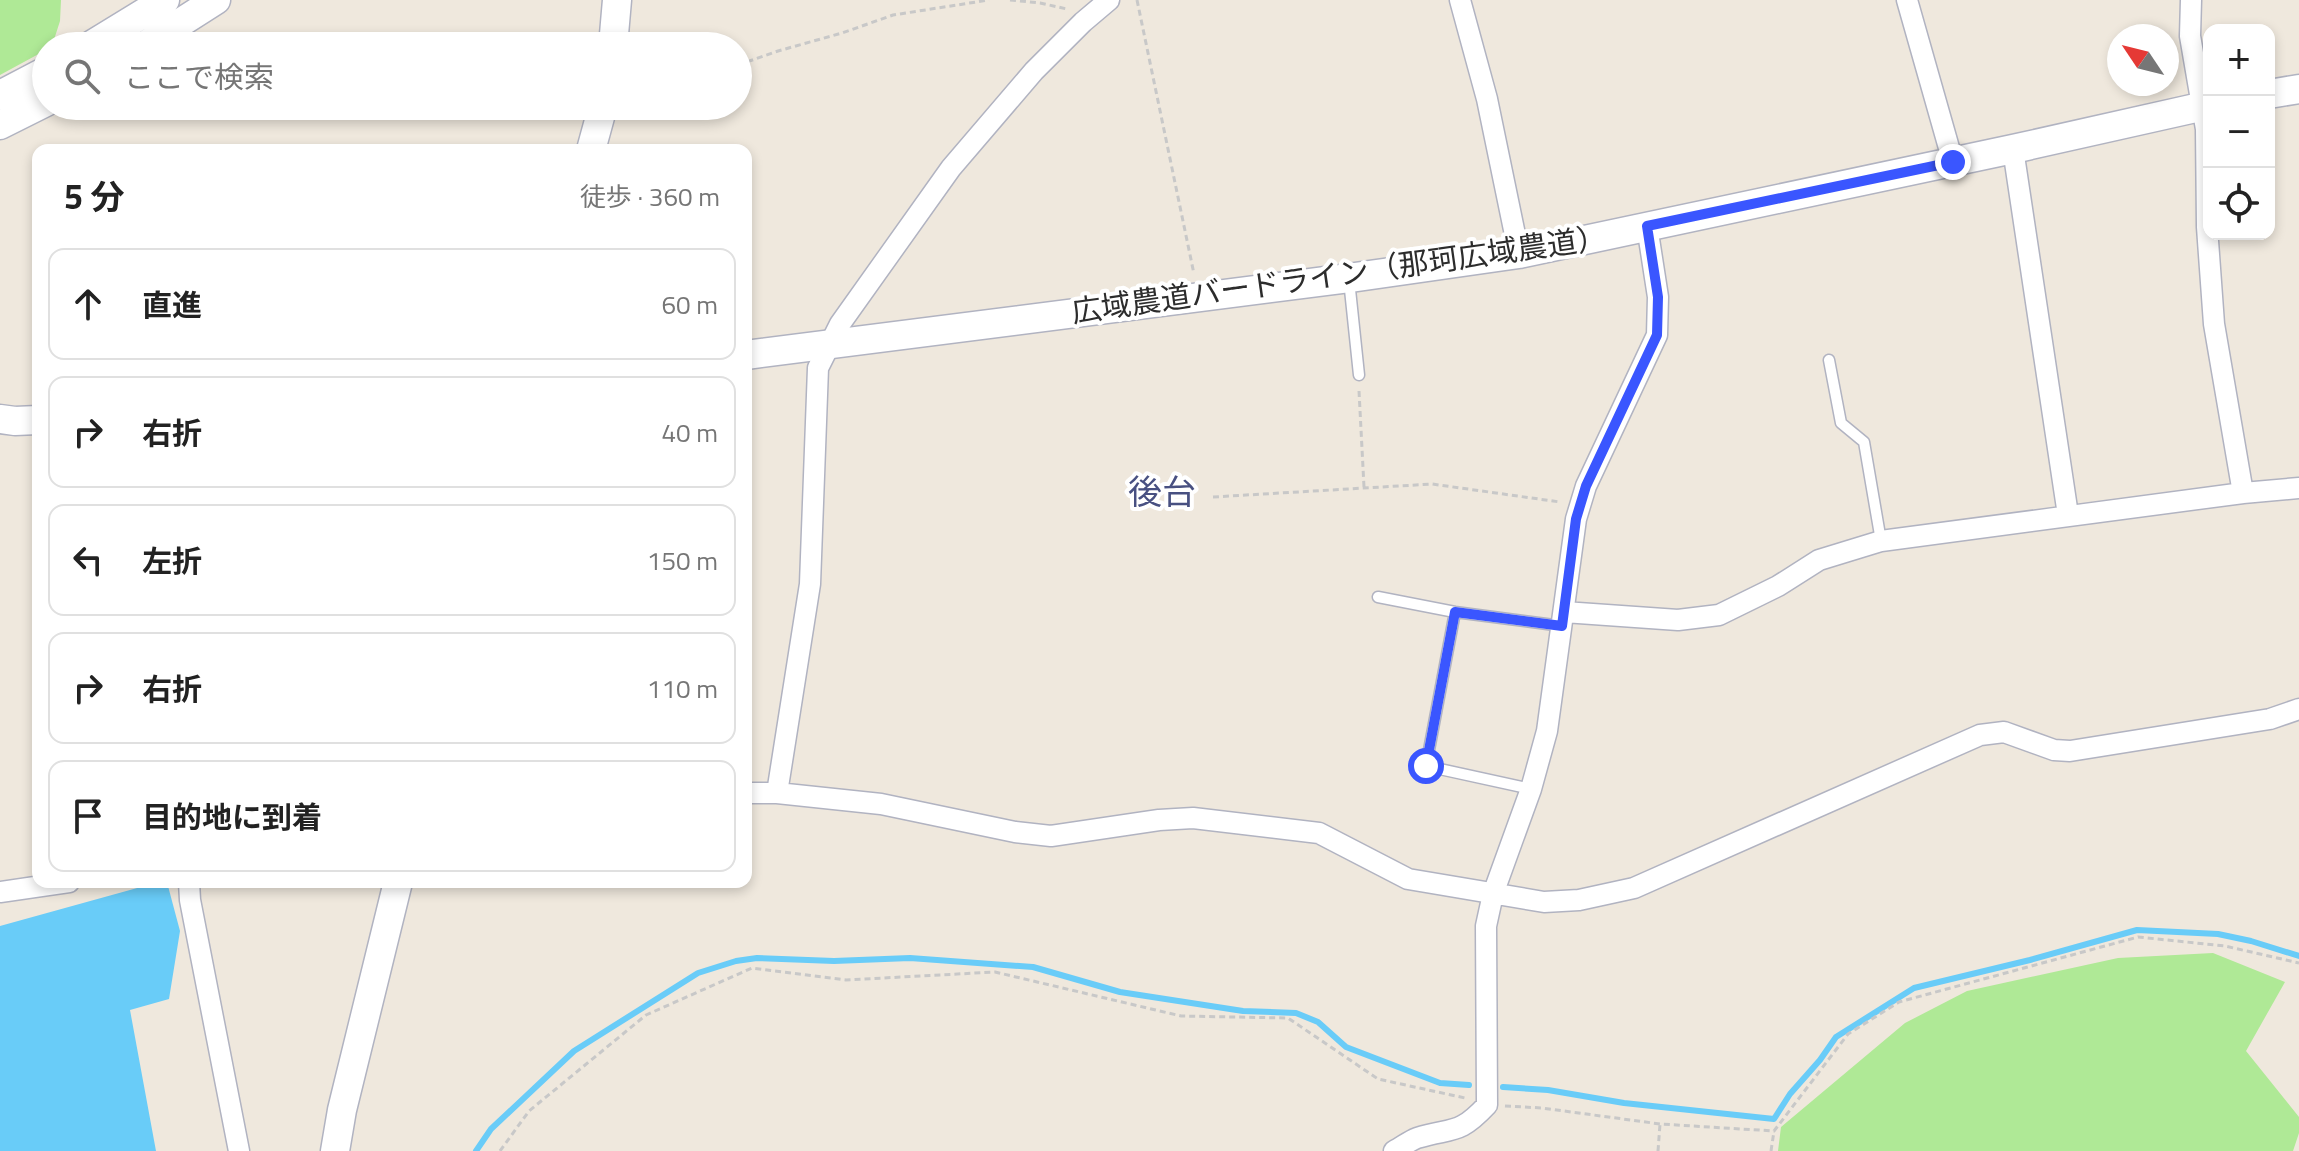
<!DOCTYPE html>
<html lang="ja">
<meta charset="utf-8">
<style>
body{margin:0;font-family:"Titillium Web","Noto Sans JP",sans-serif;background:#f6f6f6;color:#222}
.controls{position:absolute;right:24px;top:24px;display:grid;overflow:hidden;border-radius:16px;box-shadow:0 4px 12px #0003}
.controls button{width:72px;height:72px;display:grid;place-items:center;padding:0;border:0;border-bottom:2px solid #e0e0e0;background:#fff;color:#222;font:40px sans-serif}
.compass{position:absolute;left:2107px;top:24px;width:72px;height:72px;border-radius:50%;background:#fff;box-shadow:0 4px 12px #0003;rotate:305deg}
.stop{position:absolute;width:24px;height:24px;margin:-18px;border:6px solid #3a56ff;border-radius:50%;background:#fff}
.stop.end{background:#3a56ff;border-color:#fff;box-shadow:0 2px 8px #0008}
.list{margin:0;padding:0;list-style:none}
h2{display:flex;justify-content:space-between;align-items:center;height:104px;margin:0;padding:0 32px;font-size:34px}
h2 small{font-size:26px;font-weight:400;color:#767676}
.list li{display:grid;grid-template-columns:52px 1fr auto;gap:24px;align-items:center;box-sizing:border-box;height:112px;margin:0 16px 16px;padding:0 16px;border:2px solid #e0e0e0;border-radius:16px}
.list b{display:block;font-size:30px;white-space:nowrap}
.list em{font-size:26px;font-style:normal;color:#767676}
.icon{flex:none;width:44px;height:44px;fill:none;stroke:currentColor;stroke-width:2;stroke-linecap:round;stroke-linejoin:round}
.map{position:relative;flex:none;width:2299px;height:1151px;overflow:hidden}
.search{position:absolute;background:#fff;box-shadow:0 4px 12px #0003;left:32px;top:32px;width:720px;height:88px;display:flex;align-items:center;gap:20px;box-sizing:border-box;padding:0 28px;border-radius:44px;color:#767676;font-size:30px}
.panel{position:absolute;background:#fff;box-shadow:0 4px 12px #0003;left:32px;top:144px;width:720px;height:744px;border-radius:16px}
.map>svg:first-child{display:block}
.green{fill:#afe996}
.water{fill:#69ccf8}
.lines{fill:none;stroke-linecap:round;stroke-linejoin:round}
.stream{stroke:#69ccf8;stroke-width:6}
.lane-casing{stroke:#b1b3c1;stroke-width:13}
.street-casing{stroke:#b1b3c1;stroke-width:23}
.secondary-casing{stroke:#b1b3c1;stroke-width:31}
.path{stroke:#c8c8c8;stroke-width:3;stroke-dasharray:6 4;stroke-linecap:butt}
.lane{stroke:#fff;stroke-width:10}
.street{stroke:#fff;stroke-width:20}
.secondary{stroke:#fff;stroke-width:28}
.route{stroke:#3a56ff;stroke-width:10}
.labels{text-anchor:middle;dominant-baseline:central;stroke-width:8;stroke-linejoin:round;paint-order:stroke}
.street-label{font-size:30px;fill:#2c2c2c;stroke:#fff}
.quarter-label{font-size:34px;fill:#485081;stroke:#fff}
</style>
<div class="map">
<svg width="2299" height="1151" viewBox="0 0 2299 1151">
<rect width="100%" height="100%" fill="#efe8dd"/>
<path class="green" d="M0,0H61L60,21L52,46H46V50L0,75Z
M2213,953L2285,982L2246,1051L2299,1117V1133L2293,1151H1778L1781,1127L1905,1023L1967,991L2118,958Z"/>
<path class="water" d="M148,885L168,886L180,931L169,999L130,1010L156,1151H0V926Z"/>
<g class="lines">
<path class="stream" d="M1503,1087L1548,1090L1624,1103L1774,1119L1790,1094L1820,1060L1836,1037L1914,988L2030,960L2137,930L2218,934L2251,941L2299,956
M476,1151L491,1129L574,1051L698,973L736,961L757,958L834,961L910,958L1033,967L1120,992L1243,1011L1296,1013L1318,1022L1346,1047L1440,1083L1469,1085"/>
<defs>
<path id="lane" d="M1349,280L1359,375
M1829,360L1841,423L1864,442L1881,541
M1378,597L1455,612L1562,626
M1455,612L1426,766L1531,789"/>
<path id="street" d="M1460,0L1487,99L1519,254
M1907,0L1953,162
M2191,0L2190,36L2206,129L2207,227L2214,324L2243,493
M2013,149L2068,515
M1564,612L1678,620L1719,615L1778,586L1819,560L1881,541L2243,493L2299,488
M746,793H777L881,804L1015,832L1051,836L1159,820L1193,818L1319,833L1408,879L1544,902L1579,900L1634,888L1980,735L2004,732L2054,750L2070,751L2270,719L2299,709
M777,793L810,584L818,368L840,324L951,168L1034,71L1083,22L1109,0
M189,882L190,900L239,1151
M0,892L69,882
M1394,1151C1402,1147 1409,1141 1417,1138C1453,1127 1458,1136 1487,1105L1486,926L1493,894L1531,789L1547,731L1576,519L1586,486L1657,335L1658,297L1647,226"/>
<path id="secondary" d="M90,46L165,0
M144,46L216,0
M613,46L617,0
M2269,94L2299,89
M0,95L46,71
M0,125L46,102
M591,150L603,106
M746,355L1349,278L1519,254L2013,149L2209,105
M0,419L15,421L38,420
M335,1151L342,1110L398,882"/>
</defs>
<use href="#lane" class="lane-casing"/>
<use href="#street" class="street-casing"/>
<use href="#secondary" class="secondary-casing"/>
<path class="path" d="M1010,0L1040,3L1067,9
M1137,0L1194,274
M738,65L778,51L842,33L893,15L989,0
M1359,391L1364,487
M1213,497L1432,484L1560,502
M1505,1106L1542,1108L1660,1124L1774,1131L1848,1034L1899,1002L2138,937L2225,946L2299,963
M500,1151L529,1111L646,1015L752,968L846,980L995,972L1181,1016L1288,1018L1378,1079L1465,1098
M1658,1151L1660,1124
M1771,1151L1774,1131"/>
<use href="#lane" class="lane"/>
<use href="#street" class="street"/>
<use href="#secondary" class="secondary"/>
</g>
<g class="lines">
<path class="route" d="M1426,766L1455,612L1562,626L1576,519L1586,486L1657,335L1658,297L1647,226L1953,162"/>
</g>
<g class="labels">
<g class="street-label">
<text transform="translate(1339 274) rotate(-8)">広域農道バードライン（那珂広域農道）</text>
</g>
<g class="quarter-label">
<text x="1162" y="491">後台</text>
</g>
</g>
</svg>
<div class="controls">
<button>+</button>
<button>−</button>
<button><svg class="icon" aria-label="locate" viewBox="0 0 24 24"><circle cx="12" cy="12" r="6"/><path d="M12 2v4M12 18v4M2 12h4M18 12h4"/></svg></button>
</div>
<svg class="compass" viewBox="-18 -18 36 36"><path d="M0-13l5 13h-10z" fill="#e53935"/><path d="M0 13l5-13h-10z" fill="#767676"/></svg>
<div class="stop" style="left:1426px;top:766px"></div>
<div class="stop end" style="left:1953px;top:162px"></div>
<div class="search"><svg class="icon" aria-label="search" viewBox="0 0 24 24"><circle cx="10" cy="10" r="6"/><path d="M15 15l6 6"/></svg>ここで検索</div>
<section class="panel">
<h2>5 分<small>徒歩 · 360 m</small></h2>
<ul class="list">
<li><svg class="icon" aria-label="ahead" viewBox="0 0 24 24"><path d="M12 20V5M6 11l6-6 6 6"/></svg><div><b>直進</b></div><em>60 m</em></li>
<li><svg class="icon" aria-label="right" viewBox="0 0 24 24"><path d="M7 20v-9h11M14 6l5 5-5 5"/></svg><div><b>右折</b></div><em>40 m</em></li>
<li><svg class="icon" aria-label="left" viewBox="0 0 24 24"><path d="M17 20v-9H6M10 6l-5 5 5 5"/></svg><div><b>左折</b></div><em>150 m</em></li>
<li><svg class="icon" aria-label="right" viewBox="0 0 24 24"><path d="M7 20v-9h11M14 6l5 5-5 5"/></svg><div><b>右折</b></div><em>110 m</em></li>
<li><svg class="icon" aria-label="arrive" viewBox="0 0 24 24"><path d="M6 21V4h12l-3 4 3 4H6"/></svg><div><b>目的地に到着</b></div></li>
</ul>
</section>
</div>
